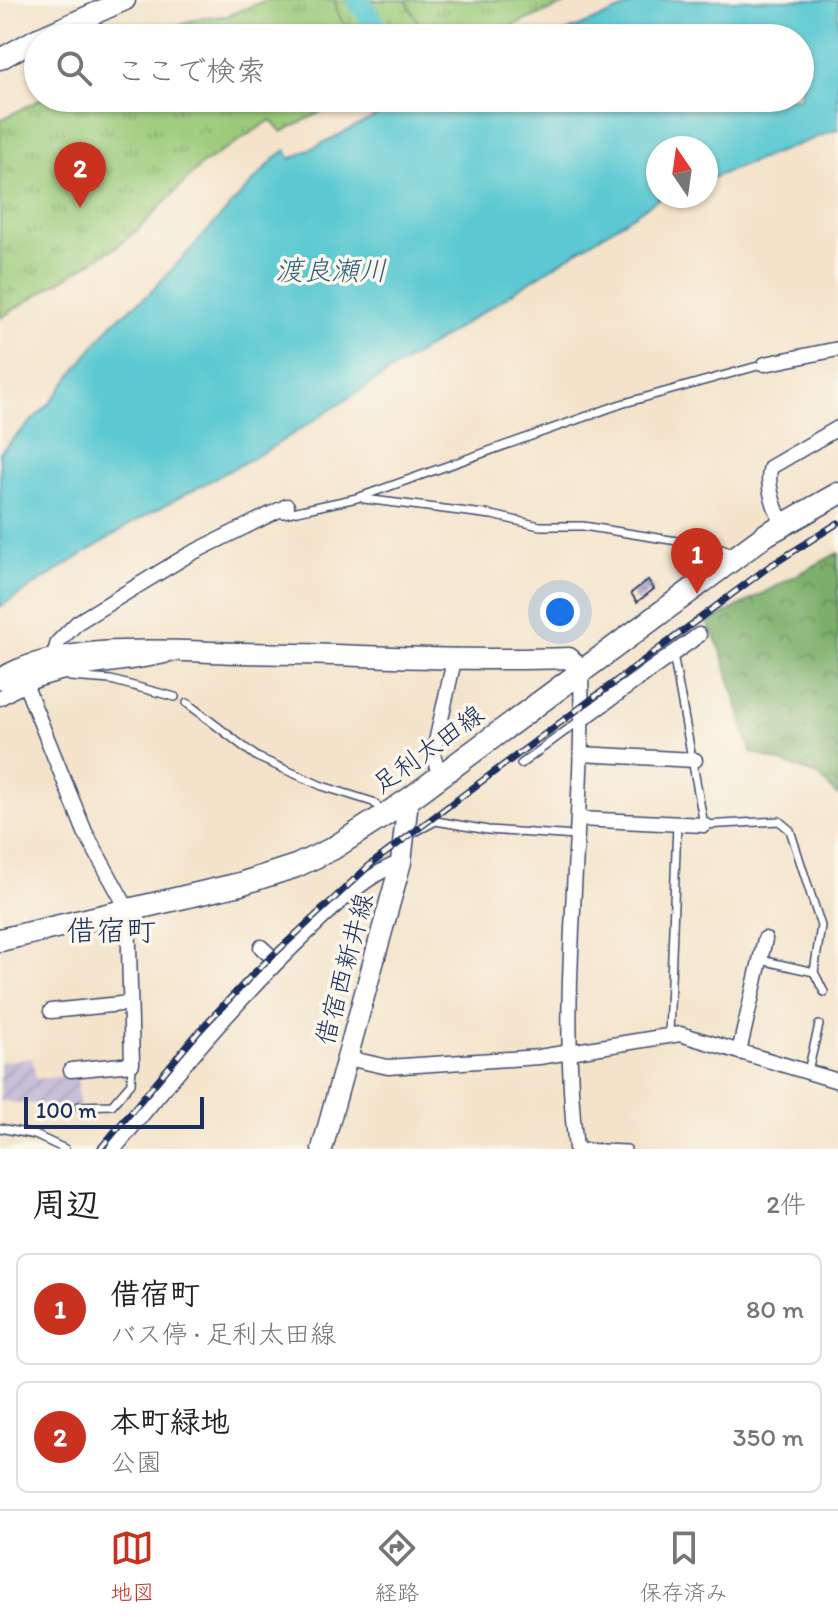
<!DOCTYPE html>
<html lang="ja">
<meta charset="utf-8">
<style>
body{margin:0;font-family:Itim,"Klee One",sans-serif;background:#f2f2f2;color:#222}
.compass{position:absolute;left:646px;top:136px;width:72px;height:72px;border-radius:50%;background:#fff;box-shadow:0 2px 6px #0004;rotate:347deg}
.scale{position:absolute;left:24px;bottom:20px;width:180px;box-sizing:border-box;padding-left:8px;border:4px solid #1b2f5e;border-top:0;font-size:22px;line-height:28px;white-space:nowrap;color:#1b2f5e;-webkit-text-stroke:6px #fbf7ec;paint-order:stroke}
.you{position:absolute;left:560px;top:612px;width:28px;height:28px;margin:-20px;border:6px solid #fff;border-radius:50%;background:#1a73e8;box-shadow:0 0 0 12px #1a73e833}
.badge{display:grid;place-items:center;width:52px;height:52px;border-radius:50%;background:#c8321e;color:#fff;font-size:26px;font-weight:700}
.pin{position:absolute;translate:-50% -66px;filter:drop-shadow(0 2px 4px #0008)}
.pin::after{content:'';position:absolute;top:42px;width:28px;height:24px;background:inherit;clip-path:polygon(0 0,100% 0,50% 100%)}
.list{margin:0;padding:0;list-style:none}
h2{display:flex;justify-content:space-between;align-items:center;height:104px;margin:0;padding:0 32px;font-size:34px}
h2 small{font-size:26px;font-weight:400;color:#767676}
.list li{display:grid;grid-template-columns:52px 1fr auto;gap:24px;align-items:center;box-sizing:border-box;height:112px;margin:0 16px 16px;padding:0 16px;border:2px solid #e0e0e0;border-radius:12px}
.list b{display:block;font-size:30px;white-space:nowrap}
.list p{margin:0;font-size:26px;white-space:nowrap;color:#767676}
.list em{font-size:26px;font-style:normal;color:#767676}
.icon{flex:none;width:44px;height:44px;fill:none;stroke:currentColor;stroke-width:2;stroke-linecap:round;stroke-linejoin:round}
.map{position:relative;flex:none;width:838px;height:1149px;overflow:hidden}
.search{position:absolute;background:#fff;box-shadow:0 2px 6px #0004;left:24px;right:24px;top:24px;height:88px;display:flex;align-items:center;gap:20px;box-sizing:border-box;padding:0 28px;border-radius:44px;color:#767676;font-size:30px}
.sheet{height:360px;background:#fff}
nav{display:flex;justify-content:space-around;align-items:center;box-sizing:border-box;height:112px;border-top:2px solid #e0e0e0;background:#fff;font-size:22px;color:#767676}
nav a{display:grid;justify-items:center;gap:4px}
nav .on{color:#c8321e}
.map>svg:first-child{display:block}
.industrial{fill:url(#industrial-furrows)}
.forest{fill:url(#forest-crowns);stroke:#4c6f64;stroke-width:2}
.wetland{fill:url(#wetland-marsh);stroke:#5b7d6c;stroke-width:2}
.park{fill:url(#park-tufts);stroke:#5b7d6c;stroke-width:2}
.water{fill:#5cc9d2;stroke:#3c7c98;stroke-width:2}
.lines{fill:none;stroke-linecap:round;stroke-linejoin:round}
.river{stroke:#5cc9d2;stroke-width:22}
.building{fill:url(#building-back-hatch)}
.lane-casing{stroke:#3c4a6e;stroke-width:10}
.street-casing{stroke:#3c4a6e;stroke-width:17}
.secondary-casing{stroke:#3c4a6e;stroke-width:23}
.primary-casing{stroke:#3c4a6e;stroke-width:25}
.lane{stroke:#fff;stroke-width:7}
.street{stroke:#fff;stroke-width:14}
.secondary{stroke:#fff;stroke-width:20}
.primary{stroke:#fff;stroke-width:22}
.rail-casing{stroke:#1b2f5e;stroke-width:7}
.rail{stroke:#fbf7ec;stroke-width:4;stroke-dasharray:12;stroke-linecap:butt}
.labels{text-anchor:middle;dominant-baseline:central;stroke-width:7;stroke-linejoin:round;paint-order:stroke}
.street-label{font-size:26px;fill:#1b2f5e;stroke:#fbf7ec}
.water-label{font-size:28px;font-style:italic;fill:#2e5d81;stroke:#fbf7ec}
.quarter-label{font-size:30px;fill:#1b2f5e;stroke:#fbf7ec}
</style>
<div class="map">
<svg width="838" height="1149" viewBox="0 0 838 1149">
<defs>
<pattern id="industrial-furrows" width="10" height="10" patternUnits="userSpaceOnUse" patternTransform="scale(2)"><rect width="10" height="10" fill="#c8bfd8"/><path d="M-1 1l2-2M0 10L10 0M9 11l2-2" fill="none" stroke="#aba4bc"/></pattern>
<pattern id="forest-crowns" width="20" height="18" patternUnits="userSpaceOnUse" patternTransform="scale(2)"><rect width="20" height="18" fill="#7caf6a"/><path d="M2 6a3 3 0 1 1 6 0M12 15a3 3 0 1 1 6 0" fill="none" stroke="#658f5a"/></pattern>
<pattern id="wetland-marsh" width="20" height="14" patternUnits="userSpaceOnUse" patternTransform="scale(2)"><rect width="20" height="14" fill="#9bcb7a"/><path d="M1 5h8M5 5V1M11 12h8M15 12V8" fill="none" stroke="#7ea567"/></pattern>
<pattern id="park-tufts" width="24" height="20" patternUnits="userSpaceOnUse" patternTransform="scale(2)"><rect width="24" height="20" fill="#9bcb7a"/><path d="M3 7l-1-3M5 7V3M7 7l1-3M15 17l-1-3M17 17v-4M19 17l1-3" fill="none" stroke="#7ea567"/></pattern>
<pattern id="building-back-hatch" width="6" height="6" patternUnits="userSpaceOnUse" patternTransform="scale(2)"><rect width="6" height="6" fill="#a99dd0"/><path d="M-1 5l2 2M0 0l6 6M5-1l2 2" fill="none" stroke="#8980ac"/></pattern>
</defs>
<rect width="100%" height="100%" fill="#fbf7ec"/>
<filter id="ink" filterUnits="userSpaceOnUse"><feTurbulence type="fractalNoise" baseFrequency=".0125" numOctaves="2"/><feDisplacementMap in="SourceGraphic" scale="16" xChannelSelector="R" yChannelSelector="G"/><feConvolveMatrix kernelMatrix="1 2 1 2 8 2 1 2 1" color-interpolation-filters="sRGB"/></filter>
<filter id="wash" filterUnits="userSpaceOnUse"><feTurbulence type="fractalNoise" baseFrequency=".006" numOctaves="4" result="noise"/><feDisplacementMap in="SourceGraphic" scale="32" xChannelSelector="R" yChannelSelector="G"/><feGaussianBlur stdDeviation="1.8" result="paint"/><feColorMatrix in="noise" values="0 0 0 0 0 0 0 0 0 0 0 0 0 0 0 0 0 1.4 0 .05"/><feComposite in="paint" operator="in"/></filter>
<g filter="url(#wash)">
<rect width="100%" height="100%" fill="#f4e3ca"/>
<path class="industrial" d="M32,1058L36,1079L77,1075L79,1109L0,1101V1062Z"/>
<path class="forest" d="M838,553V796L818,775L751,752L721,650L707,623Z"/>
<path class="wetland" d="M335,0H406L428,38C394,38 338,47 335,0Z"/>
<path class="park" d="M266,0H335C337,23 350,32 371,38H146L199,18L227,16Z
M406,0H576L481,38H416L424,33Z
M43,98H348L282,132L271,120L201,165L139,229L116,247L0,318V120Z"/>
<path class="water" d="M645,0H838V129L706,180V148H658V196H663L271,448L134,522L0,607V452L50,403L112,323L150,293L276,157L286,150L291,159L412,98H800V38H551Z"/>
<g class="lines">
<path class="river" d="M358,0L377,28L396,38"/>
</g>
<g id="blocks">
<path class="building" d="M648,580L654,589L637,602L631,593Z"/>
</g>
</g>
<g filter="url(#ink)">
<use href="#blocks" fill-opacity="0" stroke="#3c4a6e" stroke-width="2"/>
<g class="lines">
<defs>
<path id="lane" d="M364,499L492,515L540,526H583L721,548L734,553
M283,514L357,498L621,404L765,364
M673,654L704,825L779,821L790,830L821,926L814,972
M65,673L70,677L111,680L175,697
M187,703L257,757L322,786L373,802L382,811
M521,764L579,721
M409,831L415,832L436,821L488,830L576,836
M761,960L814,972L824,992
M669,1034L677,824
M808,1071L819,1025
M79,1106L112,1105L131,1083L132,1064
M0,1128L35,1135L65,1149
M577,1147L627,1149"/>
<path id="street" d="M765,364L838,349
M783,524C775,510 765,482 771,467L838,428
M53,659L58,642L78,622L188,555L287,506
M25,684L85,832L128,910L132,1064L71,1070
M0,698C51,664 108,669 165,656
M581,720L699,635
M581,754L695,760
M440,776L433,755L455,656
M579,819L704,825
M261,947L277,962
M51,1011L130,1003
M739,1052L765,939
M347,1058L388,1067L539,1057L680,1034L838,1081
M114,1149C176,1073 238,998 309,931C336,905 365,876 401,862
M576,1149C557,988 585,832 581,670"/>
<path id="secondary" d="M39,38L125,0
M0,59L38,38
M0,679C63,641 168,651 240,653C349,654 460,662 569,658L581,670
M322,1149L401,862L408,800"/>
<path id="primary" d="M0,940L240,884L296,866L332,849L408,800L767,534L838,494"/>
</defs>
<use href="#lane" class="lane-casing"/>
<use href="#street" class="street-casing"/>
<use href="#secondary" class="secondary-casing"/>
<use href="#primary" class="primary-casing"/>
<use href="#lane" class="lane"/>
<use href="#street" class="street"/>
<use href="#secondary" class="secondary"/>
<use href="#primary" class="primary"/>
<defs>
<path id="rail" d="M100,1149L200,1030L255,972L371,864L767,568L838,523"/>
</defs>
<use href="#rail" class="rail-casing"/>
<use href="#rail" class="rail"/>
</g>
</g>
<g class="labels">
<g class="street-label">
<text transform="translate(428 749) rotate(-36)">足利太田線</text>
<text transform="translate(344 969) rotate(-75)">借宿西新井線</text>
</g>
<g class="water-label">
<text x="331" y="270">渡良瀬川</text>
</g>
<g class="quarter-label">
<text x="111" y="930">借宿町</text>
</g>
</g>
</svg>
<svg class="compass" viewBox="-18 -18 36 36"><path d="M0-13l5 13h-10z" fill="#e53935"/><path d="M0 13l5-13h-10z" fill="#767676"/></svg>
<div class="scale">100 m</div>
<div class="you"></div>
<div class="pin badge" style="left:697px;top:594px">1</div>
<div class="pin badge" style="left:80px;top:208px">2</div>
<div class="search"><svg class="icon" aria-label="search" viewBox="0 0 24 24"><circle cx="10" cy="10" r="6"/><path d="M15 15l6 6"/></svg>ここで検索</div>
</div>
<section class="sheet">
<h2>周辺<small>2件</small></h2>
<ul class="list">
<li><span class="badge">1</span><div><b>借宿町</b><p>バス停 · 足利太田線</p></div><em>80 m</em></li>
<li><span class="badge">2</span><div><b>本町緑地</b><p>公園</p></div><em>350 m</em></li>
</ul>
</section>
<nav>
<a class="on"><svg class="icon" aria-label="map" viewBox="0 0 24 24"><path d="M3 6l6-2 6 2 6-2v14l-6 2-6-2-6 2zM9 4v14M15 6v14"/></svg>地図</a>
<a><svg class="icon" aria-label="directions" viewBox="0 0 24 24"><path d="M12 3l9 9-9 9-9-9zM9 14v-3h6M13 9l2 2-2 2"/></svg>経路</a>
<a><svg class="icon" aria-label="saved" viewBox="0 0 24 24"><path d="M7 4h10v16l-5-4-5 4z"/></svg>保存済み</a>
</nav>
